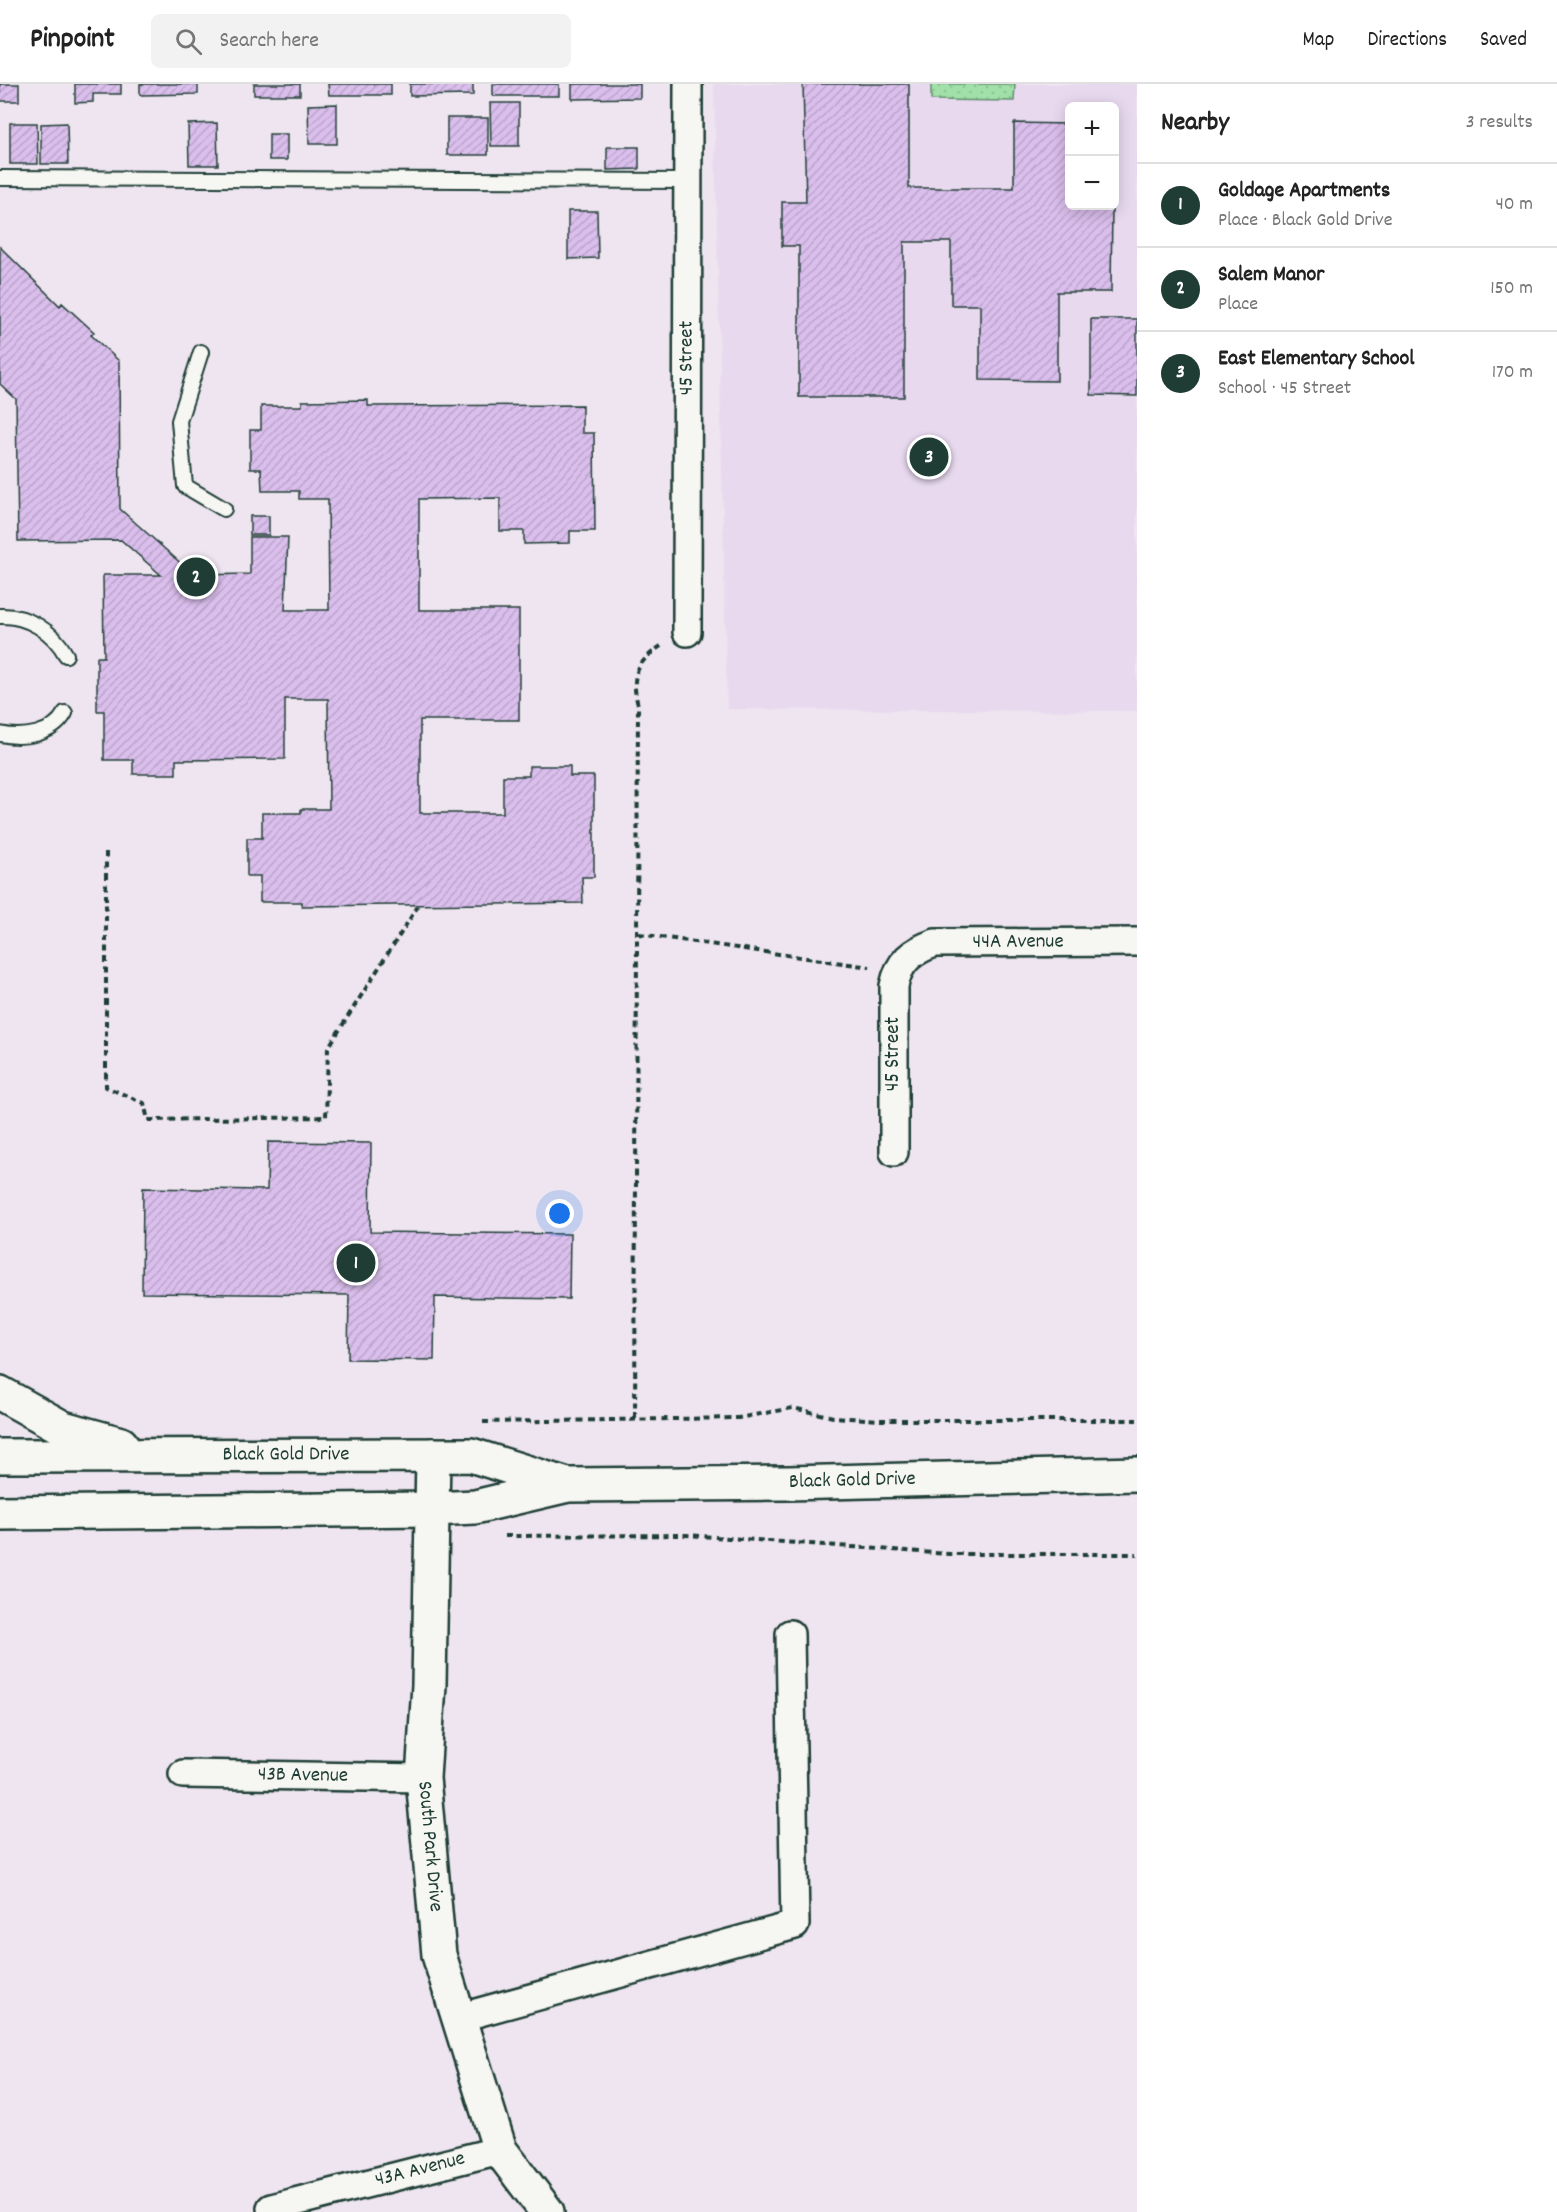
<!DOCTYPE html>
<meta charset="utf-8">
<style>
body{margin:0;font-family:Dekko,sans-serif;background:#f2f2f2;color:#222}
.controls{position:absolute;right:18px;top:18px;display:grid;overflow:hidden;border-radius:9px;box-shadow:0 3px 15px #0003}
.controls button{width:54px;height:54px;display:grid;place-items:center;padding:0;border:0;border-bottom:2px solid #e0e0e0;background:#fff;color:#222;font:30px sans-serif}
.you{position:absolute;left:560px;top:1130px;width:21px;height:21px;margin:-15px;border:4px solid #fff;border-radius:50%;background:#1a73e8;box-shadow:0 0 0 9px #1a73e833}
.badge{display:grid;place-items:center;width:39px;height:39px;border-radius:50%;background:#1f3d34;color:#fff;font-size:20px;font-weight:700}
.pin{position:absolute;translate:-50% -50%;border:3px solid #fff;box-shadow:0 2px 6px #0006}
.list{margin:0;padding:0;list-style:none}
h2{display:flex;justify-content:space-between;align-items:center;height:78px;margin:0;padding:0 24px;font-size:26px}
h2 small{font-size:20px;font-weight:400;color:#767676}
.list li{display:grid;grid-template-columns:39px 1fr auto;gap:18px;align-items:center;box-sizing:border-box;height:84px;padding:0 24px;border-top:2px solid #e0e0e0}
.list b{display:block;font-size:22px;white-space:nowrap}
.list p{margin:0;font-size:20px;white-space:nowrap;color:#767676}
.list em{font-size:20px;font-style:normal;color:#767676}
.icon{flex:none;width:33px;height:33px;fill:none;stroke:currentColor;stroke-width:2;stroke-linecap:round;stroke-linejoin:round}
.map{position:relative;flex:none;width:1137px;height:2128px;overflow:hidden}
header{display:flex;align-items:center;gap:36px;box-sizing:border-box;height:84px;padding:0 30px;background:#fff;border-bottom:2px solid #e0e0e0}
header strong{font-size:28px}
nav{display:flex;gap:33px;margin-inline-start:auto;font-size:21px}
.search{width:420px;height:54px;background:#f2f2f2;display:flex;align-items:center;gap:15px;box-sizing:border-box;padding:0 21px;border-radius:9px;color:#767676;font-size:22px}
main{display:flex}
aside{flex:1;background:#fff}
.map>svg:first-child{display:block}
.built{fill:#e8d9ef;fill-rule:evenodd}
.grass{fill:url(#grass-dots);stroke:#608e6e;stroke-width:1.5}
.building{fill:url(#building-hatch);stroke:#1f3d34;stroke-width:1.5}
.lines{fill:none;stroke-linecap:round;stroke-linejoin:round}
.service-casing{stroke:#1f3d34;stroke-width:18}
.minor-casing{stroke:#1f3d34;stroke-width:32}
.tertiary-casing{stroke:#1f3d34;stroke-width:38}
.secondary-casing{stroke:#1f3d34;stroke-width:38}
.path{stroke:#1f3d34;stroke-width:4;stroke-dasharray:6 4.5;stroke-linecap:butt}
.service{stroke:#f6f6f2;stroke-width:14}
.minor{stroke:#f6f6f2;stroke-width:27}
.tertiary{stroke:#f6f6f2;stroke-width:33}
.secondary{stroke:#f6f6f2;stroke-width:33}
.labels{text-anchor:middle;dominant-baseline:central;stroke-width:5;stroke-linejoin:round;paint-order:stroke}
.street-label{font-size:21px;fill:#1f3d34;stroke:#f6f6f2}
</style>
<header>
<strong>Pinpoint</strong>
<div class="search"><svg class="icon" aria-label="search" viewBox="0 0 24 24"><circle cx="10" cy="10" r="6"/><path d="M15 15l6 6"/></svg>Search here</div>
<nav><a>Map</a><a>Directions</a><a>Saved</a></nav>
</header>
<main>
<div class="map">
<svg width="1137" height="2128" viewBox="0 0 1137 2128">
<defs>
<pattern id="grass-dots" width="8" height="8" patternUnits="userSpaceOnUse" patternTransform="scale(1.5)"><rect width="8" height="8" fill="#a1e0a9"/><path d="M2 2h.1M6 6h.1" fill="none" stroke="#8ac192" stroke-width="1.8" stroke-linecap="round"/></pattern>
<pattern id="building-hatch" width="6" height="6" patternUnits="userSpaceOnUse" patternTransform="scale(1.5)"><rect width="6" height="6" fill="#dabeec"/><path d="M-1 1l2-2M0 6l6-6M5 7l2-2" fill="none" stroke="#bba4cb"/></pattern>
</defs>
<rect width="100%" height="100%" fill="#eee5f0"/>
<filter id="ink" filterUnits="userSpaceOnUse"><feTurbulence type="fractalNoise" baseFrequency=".0167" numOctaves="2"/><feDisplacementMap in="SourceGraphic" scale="12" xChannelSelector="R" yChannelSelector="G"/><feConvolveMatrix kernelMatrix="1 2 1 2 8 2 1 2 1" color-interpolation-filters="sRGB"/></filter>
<g filter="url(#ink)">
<path class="built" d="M714,0H1137V627L727,625ZM1070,22H1114V122H1070Z"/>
<path class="grass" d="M931,0H1015L1014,17L931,16Z"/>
<path class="building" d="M0,0H19V17H0Z
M75,0H121V10H93V18L75,19Z
M140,0H198V10L140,11Z
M254,0H300V11H254Z
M328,0H391V11H329Z
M410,0H473V11L410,12Z
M493,0H559V12H493Z
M572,0H640V14L572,15Z
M803,0H909V104H1014V39L1070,40V122H1112L1111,208H1057V297L980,296V221H951V158H904V313H799V162H782V118H806Z
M490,19H519V62H491Z
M337,20V60H309L308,21Z
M447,34H488V71H447Z
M10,39H37L38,80H10Z
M67,39L68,80H41V40Z
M217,39L218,81H189L188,40Z
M269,50H287V76H269Z
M607,63H639V85L607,86Z
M568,127H597L598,174L568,175Z
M0,163L60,222L62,219L94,248L91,251L119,277L120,425L194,491L250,490V453H288L285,526H329L328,415H299V407H262L261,385H250V346H261V322H302V317L368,316V322L582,321V349H594L595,447H570V459L524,460V447H500V414L419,415V526H519V636H420V729H503V692H529V682H570V692H594V793H582L583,819L302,822V818H260V792H247V754H262V729H301V725H329L328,615H285V675L176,676V690H133V676H104V627H97V573H104L103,491H161L121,456L18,457L16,315L0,300Z
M1091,235H1137V312L1091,311Z
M250,432H269V451H250Z
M268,1058L371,1059L370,1148L570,1150L569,1215L435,1213L434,1276L348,1275L349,1211L142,1209L143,1104L267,1106Z"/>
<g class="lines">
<defs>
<path id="service" d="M0,94L688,97
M201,268L179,337L185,402L224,425
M0,532C27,531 53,547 66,571
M0,650C23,655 53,651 65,629"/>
<g id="minor">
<path id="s1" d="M687,548L688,0"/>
<path id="s2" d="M894,1068V902C899,877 912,867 935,859L1137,858"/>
<path id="s3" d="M183,1690L423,1694"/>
<path d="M458,1934L795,1841L790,1550"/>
<path id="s4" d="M271,2124L500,2066"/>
</g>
<g id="tertiary">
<path id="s5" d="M433,1371L429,1601L423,1694L439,1871L500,2066L547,2128"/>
</g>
<g id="secondary">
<path d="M0,1309L63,1344L121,1360"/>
<path id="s6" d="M0,1372L471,1371L567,1401"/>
<path id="s7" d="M0,1429L432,1425L475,1423L568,1401L788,1399L1137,1390"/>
</g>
</defs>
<use href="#service" class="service-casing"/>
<use href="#minor" class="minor-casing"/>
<use href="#tertiary" class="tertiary-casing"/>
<use href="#secondary" class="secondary-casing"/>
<path class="path" d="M106,768V1003L144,1019L148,1036L326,1033L328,964L418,822
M639,850L870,883
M635,1334L638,621C630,592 637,578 661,562
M483,1338L738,1334L793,1324L833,1333L881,1336H1137
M505,1452L686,1451L949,1470H1137"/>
<use href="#service" class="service"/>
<use href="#minor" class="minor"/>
<use href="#tertiary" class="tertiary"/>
<use href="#secondary" class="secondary"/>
</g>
</g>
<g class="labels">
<g class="street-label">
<text stroke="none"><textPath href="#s1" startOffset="274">45 Street</textPath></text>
<text stroke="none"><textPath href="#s2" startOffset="312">44A Avenue</textPath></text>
<text transform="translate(894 970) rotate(-90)">45 Street</text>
<text stroke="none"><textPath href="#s6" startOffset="286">Black Gold Drive</textPath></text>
<text stroke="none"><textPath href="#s7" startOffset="855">Black Gold Drive</textPath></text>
<text stroke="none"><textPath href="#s3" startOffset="120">43B Avenue</textPath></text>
<text stroke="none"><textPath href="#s5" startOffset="392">South Park Drive</textPath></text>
<text stroke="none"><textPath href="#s4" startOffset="154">43A Avenue</textPath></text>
</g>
</g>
</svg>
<div class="controls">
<button>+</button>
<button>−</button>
</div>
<div class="you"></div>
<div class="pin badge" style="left:356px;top:1179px">1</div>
<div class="pin badge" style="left:196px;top:493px">2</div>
<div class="pin badge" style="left:929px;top:373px">3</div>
</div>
<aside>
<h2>Nearby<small>3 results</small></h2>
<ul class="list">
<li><span class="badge">1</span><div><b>Goldage Apartments</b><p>Place · Black Gold Drive</p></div><em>40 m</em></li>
<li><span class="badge">2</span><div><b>Salem Manor</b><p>Place</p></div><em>150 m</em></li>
<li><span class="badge">3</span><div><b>East Elementary School</b><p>School · 45 Street</p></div><em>170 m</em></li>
</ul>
</aside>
</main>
